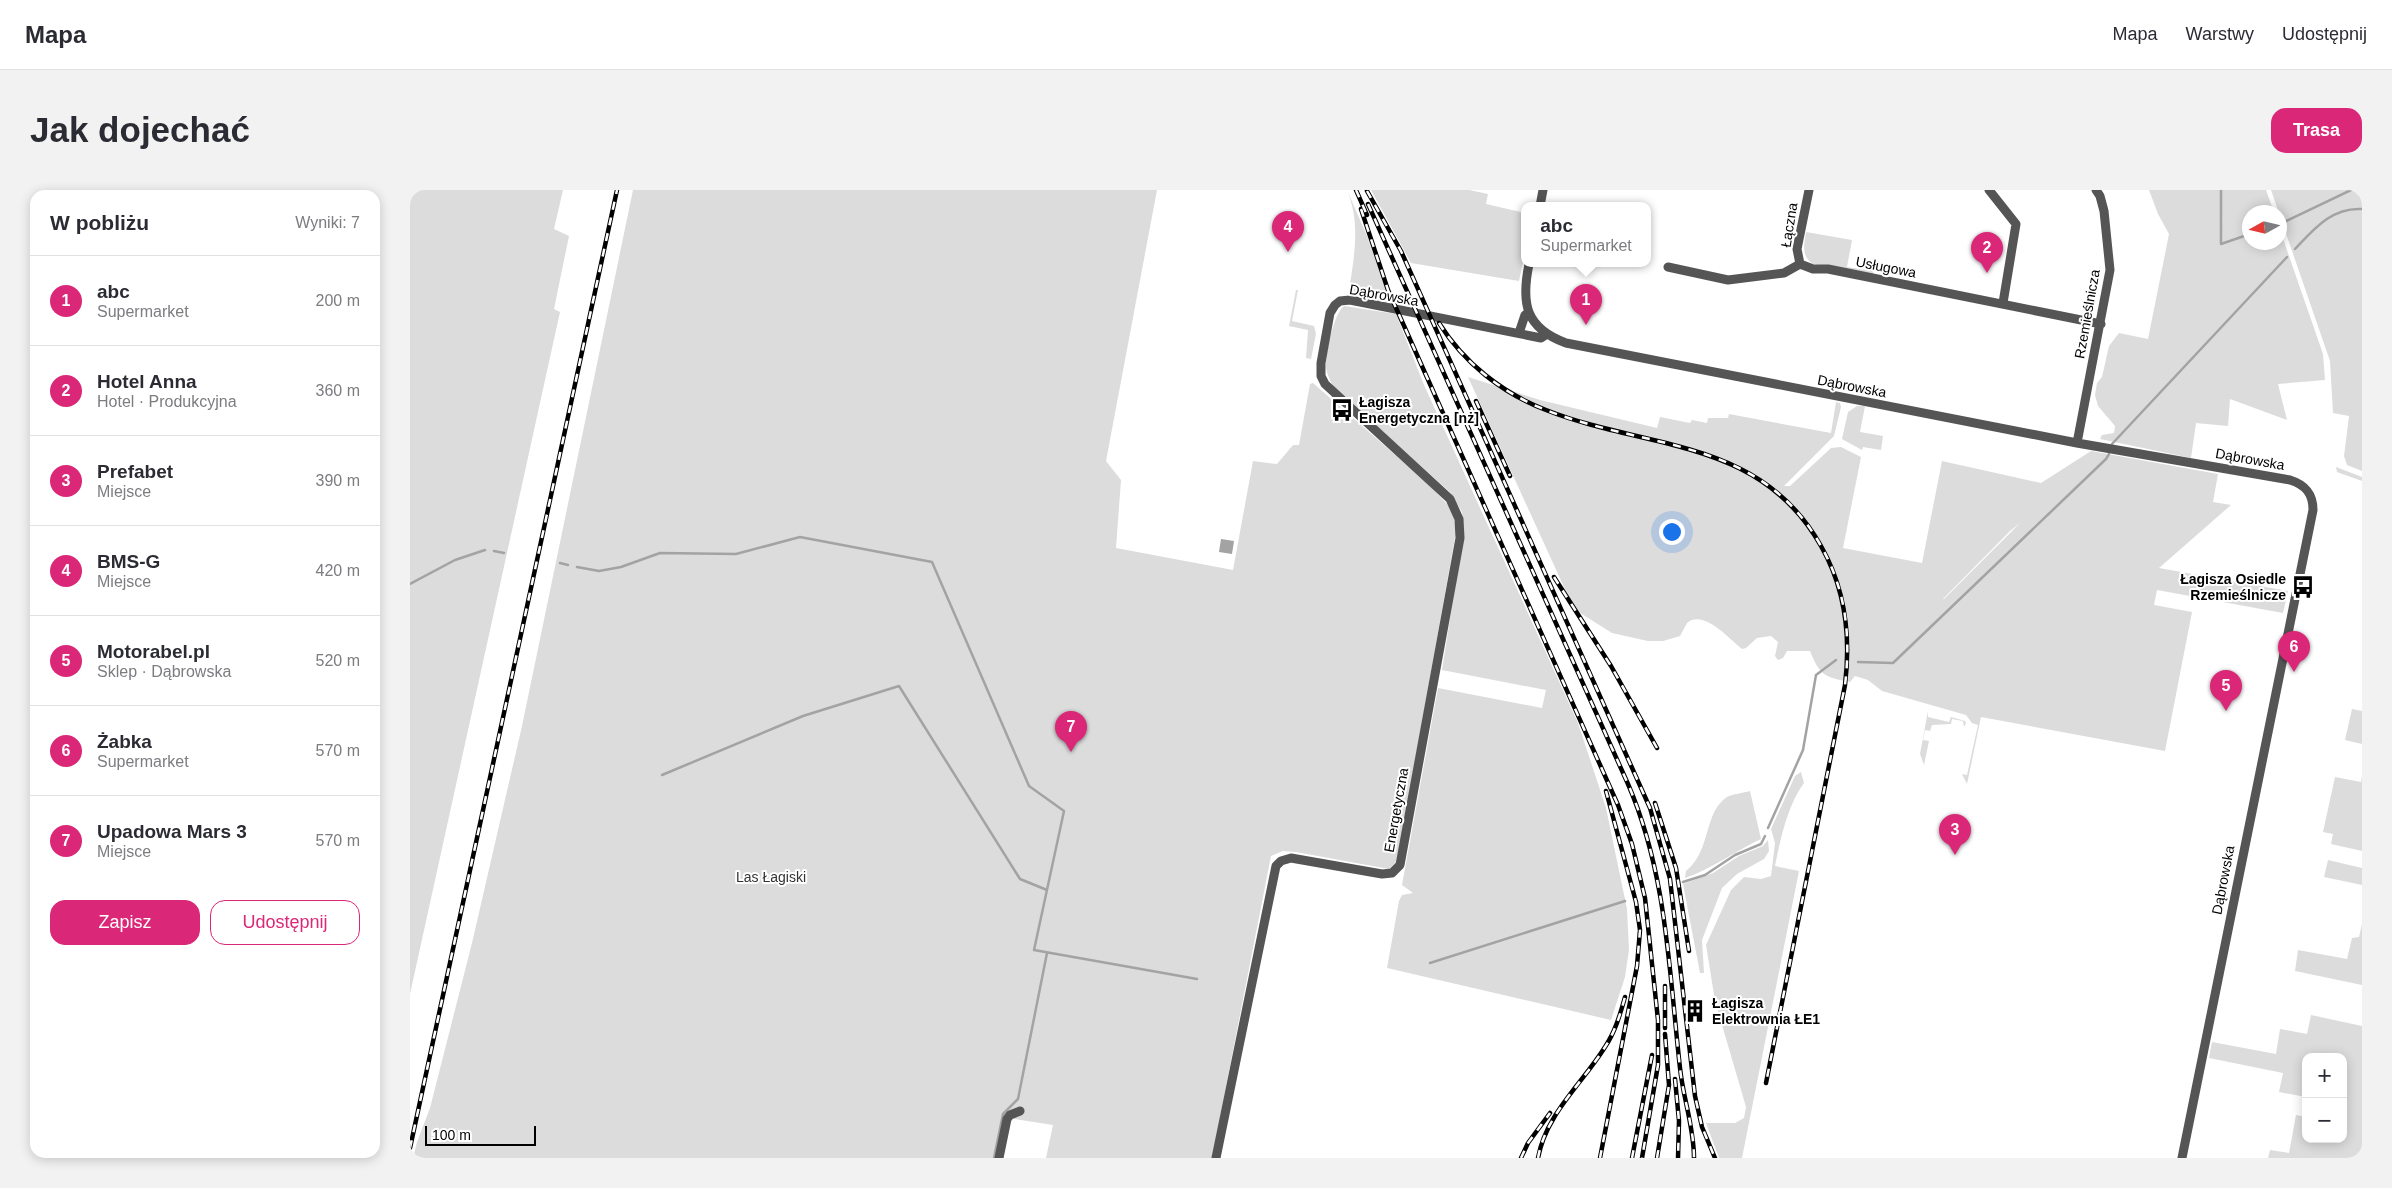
<!DOCTYPE html>
<html lang="pl">
<meta charset="utf-8">
<style>
body{margin:0;font-family:Arial,sans-serif;background:#f2f2f3;color:#2b2b33}
.controls{position:absolute;right:15px;bottom:15px;display:grid;overflow:hidden;border-radius:10px;box-shadow:0 2px 12px #0003}
.controls button{width:45px;height:45px;display:grid;place-items:center;padding:0;border:0;border-bottom:1px solid #e1e1e2;background:#fff;color:#2b2b33;font:25px sans-serif}
.compass{position:absolute;left:1832px;top:15px;width:45px;height:45px;border-radius:50%;background:#fff;box-shadow:0 2px 12px #0003;rotate:262deg}
.scale{position:absolute;left:15px;bottom:12px;width:111px;box-sizing:border-box;padding-left:5px;border:2px solid #000;border-top:0;font-size:14px;line-height:18px;white-space:nowrap;color:#000;-webkit-text-stroke:4px #fff;paint-order:stroke}
.you{position:absolute;left:1261px;top:341px;width:18px;height:18px;margin:-12px;border:4px solid #fff;border-radius:50%;background:#1a73e8;box-shadow:0 0 0 8px #1a73e833}
.badge{display:grid;place-items:center;width:32px;height:32px;border-radius:50%;background:#db2777;color:#fff;font-size:16px;font-weight:700}
.pin{position:absolute;translate:-50% -41px;filter:drop-shadow(0 1px 2px #0008)}
.pin::after{content:'';position:absolute;top:26px;width:18px;height:15px;background:inherit;clip-path:polygon(0 0,100% 0,50% 100%)}
.popup{position:absolute;left:1111px;top:12px;width:130px;height:65px;box-sizing:border-box;display:grid;place-content:center;border-radius:10px;background:#fff;filter:drop-shadow(0 1px 4px #0005);font-size:16px;white-space:nowrap;color:#7c7c81}
.popup b{font-size:19px;color:#2b2b33}
.popup::after{content:'';position:absolute;left:50%;top:100%;margin-left:-10px;border:10px solid transparent;border-top-color:#fff}
.list{margin:0;padding:0;list-style:none}
h2{display:flex;justify-content:space-between;align-items:center;height:65px;margin:0;padding:0 20px;font-size:21px}
h2 small{font-size:16px;font-weight:400;color:#7c7c81}
.list li{display:grid;grid-template-columns:32px 1fr auto;gap:15px;align-items:center;box-sizing:border-box;height:90px;padding:0 20px;border-top:1px solid #e1e1e2}
.list b{display:block;font-size:19px;white-space:nowrap}
.list p{margin:0;font-size:16px;white-space:nowrap;color:#7c7c81}
.list em{font-size:16px;font-style:normal;color:#7c7c81}
.actions{display:flex;gap:10px;padding:15px 20px}
.actions a{flex:1;padding:11px 0;border:1px solid #db2777;border-radius:15px;text-align:center;font-size:18px;color:#db2777}
.actions .main{background:#db2777;color:#fff}
.map{position:relative;flex:none;width:1952px;height:968px;overflow:hidden;border-radius:15px}
header{display:flex;align-items:center;gap:30px;box-sizing:border-box;height:70px;padding:0 25px;background:#fff;border-bottom:1px solid #e1e1e2}
header strong{font-size:24px}
nav{display:flex;gap:28px;margin-inline-start:auto;font-size:18px}
.intro{display:flex;align-items:center;justify-content:space-between;box-sizing:border-box;height:120px;padding:0 30px}
h1{margin:0;font-size:35px}
.button{padding:12px 22px;border-radius:15px;background:#db2777;color:#fff;font-size:18px;font-weight:700}
main{display:flex;gap:30px;padding:0 30px}
aside{flex:1;background:#fff;border-radius:15px;box-shadow:0 2px 12px #0003}
.map>svg:first-child{display:block}
.green{fill:#dcdcdc;fill-rule:evenodd}
.water{fill:#a3a3a3}
.lines{fill:none;stroke-linecap:round;stroke-linejoin:round}
.stream{stroke:#a3a3a3;stroke-width:2.5}
.minor{stroke:#555;stroke-width:9}
.rail-casing{stroke:#000;stroke-width:4.5}
.rail{stroke:#fff;stroke-width:2.5;stroke-dasharray:8;stroke-linecap:butt}
.labels{text-anchor:middle;dominant-baseline:central;stroke-width:4;stroke-linejoin:round;paint-order:stroke}
.street-label{font-size:14px;fill:#000;stroke:#fff}
.poi-label{font-size:14px;font-weight:bold;fill:#000;stroke:#fff;text-anchor:start}
.park-label{font-size:14px;fill:#333;stroke:#fff}
</style>
<header>
<strong>Mapa</strong>
<nav><a>Mapa</a><a>Warstwy</a><a>Udostępnij</a></nav>
</header>
<div class="intro"><h1>Jak dojechać</h1><a class="button">Trasa</a></div>
<main>
<aside>
<h2>W pobliżu<small>Wyniki: 7</small></h2>
<ul class="list">
<li><span class="badge">1</span><div><b>abc</b><p>Supermarket</p></div><em>200 m</em></li>
<li><span class="badge">2</span><div><b>Hotel Anna</b><p>Hotel · Produkcyjna</p></div><em>360 m</em></li>
<li><span class="badge">3</span><div><b>Prefabet</b><p>Miejsce</p></div><em>390 m</em></li>
<li><span class="badge">4</span><div><b>BMS-G</b><p>Miejsce</p></div><em>420 m</em></li>
<li><span class="badge">5</span><div><b>Motorabel.pl</b><p>Sklep · Dąbrowska</p></div><em>520 m</em></li>
<li><span class="badge">6</span><div><b>Żabka</b><p>Supermarket</p></div><em>570 m</em></li>
<li><span class="badge">7</span><div><b>Upadowa Mars 3</b><p>Miejsce</p></div><em>570 m</em></li>
</ul>
<div class="actions"><a class="main">Zapisz</a><a>Udostępnij</a></div>
</aside>
<div class="map">
<svg width="1952" height="968" viewBox="0 0 1952 968">
<rect width="100%" height="100%" fill="#fff"/>
<path class="green" d="M0,0H153L144,39L159,46L144,119L150,122L0,804Z
M223,0H747L696,271L711,290L706,358L823,380L843,271L867,274L883,255H889L900,194L903,193L1015,291L1038,315L1044,327L1046,342L987,671L979,679L886,662L873,661L861,666L802,968H636L643,935L592,927L584,968H3L7,952L20,918L62,753L112,536Z
M937,0L957,46L983,117L953,109L939,101C944,67 951,34 937,0Z
M961,0H1059L1078,4L1076,14L1115,23V63L1109,91L1001,73Z
M1739,0H1856L1864,22H1840V52H1870V40L1913,164L1915,190L1868,194L1877,230L1820,209L1818,236L1786,233L1781,268L1690,249L1692,245L1704,243L1705,236L1688,216L1685,205L1687,193L1692,187L1699,156L1709,143L1738,149L1759,44L1748,24Z
M1861,0H1952V281L1937,275L1934,266L1939,226L1923,223L1920,171Z
M1396,42L1442,50L1437,77L1463,81V84L1403,74C1391,66 1394,55 1396,42Z
M886,100H888L882,131L904,136L906,144L901,169L896,168L898,140L879,136Z
M934,116L986,124L1014,195L1168,533L1196,618L1217,719L1219,760L1215,787L1201,830L977,778L989,711L992,705L1003,703L992,695L1028,498L1132,518L1136,500L1032,480L1054,340L1052,322L1041,303L926,200C921,193 916,184 916,175C916,162 924,123 934,116Z
M1058,187L1130,210L1247,238L1250,227L1280,233L1282,230L1297,233L1298,228H1318L1319,224L1421,243L1426,212L1430,213L1431,217L1424,246L1374,296H1380L1421,258L1431,257L1451,267L1433,358L1512,373L1532,271L1631,293L1681,261L1808,284L1803,312L1821,315L1749,378L1878,401L1873,423L1747,400L1744,415L1782,422L1755,561L1571,527L1557,594L1552,584L1557,585L1568,535L1562,533L1556,525L1472,501L1458,490L1445,486L1440,492C1415,487 1410,486 1400,461H1377L1373,468L1368,470L1365,466L1368,452L1361,446L1347,448L1336,458L1332,459C1319,449 1294,419 1277,433L1270,446L1253,451H1238L1202,443L1164,419ZM1610,333L1534,409H1533L1600,341Z
M1447,216H1455L1450,242L1473,246L1471,260L1453,257L1452,260L1432,249L1438,222Z
M1926,277L1952,287V291L1927,282Z
M1942,519L1952,521V554L1935,550Z
M1518,521V527L1539,532L1541,527L1555,531L1556,533L1554,537L1553,531L1542,529L1541,534L1522,535L1520,541L1515,540L1513,550L1519,551L1514,575L1510,564Z
M1391,582L1394,593C1378,614 1370,650 1365,676L1389,681L1332,968H1309L1296,933H1325L1334,928L1336,917L1305,811L1296,755L1321,700L1334,687L1351,689L1361,686L1365,653L1361,639L1385,586Z
M1952,586V661L1921,654L1923,644L1913,642L1925,587L1951,592Z
M1340,601L1351,649C1325,661 1302,679 1275,688L1276,681C1302,660 1293,623 1317,607C1323,604 1333,603 1340,601Z
M1358,650L1359,661L1354,669L1327,684L1312,698L1292,750L1294,783H1290L1273,694L1303,683L1329,666L1353,656Z
M1918,670L1952,678V695L1914,687Z
M1952,734V795L1885,781L1888,760L1937,769L1942,748L1949,747Z
M1901,825L1952,836V968H1858L1860,960L1879,963L1886,925L1896,927V949H1933V867H1896V907L1869,902L1873,883L1799,868L1802,852L1866,864L1870,839L1897,844Z"/>
<path class="water" d="M811,349L824,351L822,364L809,362Z"/>
<g class="lines">
<path class="stream" d="M1811,0V54L1840,44
M1874,32L1941,0
M1885,59C1904,39 1922,17 1952,19
M1702,254L1877,67
M84,361L94,363
M150,373L158,375
M167,377L189,381L211,377L250,363L326,364L390,347L522,372L619,596L654,621L624,760L787,789
M0,394L45,370L75,360
M1448,472L1483,473L1696,269L1699,264
M252,585L393,526L489,496L610,689L637,700
M1358,638L1393,560L1406,485L1426,470
M1273,692L1295,685L1325,665L1351,654L1355,646
M1020,773L1215,711
M584,968L593,924L608,909L637,763"/>
<path class="minor" d="M1579,0L1606,34L1593,113
M1130,16L1133,0
M1119,74C1111,113 1115,138 1156,153L1667,253L1880,290C1896,295 1903,304 1903,320L1772,968
M1390,74L1387,59L1399,0
M1258,77L1318,90L1374,83L1390,74L1403,79H1418L1691,134
M1109,143L1115,125L1119,122
M1667,253L1700,80L1694,21L1690,6L1686,0
M589,968L597,929L600,925L610,921
M806,968L866,676L871,671L881,668L972,684L982,683L990,675L1050,348L1049,329L1040,309L915,194L911,186V173L920,123L925,115L930,111L940,110L1131,148L1137,144"/>
<defs>
<path id="rail" d="M946,0L957,25
M957,1L991,61L1240,618L1260,689L1285,906L1292,937L1305,968
M958,14L1218,594C1257,684 1259,781 1270,878C1273,908 1284,937 1284,968
M951,19L978,100L1208,615L1222,654L1235,708L1248,830V875L1232,968
M1029,133C1054,173 1092,203 1136,220C1237,260 1350,247 1411,356C1436,400 1441,446 1435,495L1356,893
M1066,211L1100,286
M1144,387L1201,476L1247,558
M1245,613L1266,678L1279,761
M1255,796V838
M1265,889L1269,931L1268,968
M0,958L207,0
M1111,968L1118,953L1140,923
M1128,968C1136,924 1172,894 1195,857C1205,842 1210,825 1215,807
M1190,968L1227,776L1230,740L1226,712L1196,601
M1222,968L1242,865
M1247,968L1259,895L1255,844"/>
</defs>
<use href="#rail" class="rail-casing"/>
<use href="#rail" class="rail"/>
</g>
<defs>
<symbol id="bus-bare" viewBox="-9 -9 18 18"><path d="M-5-6H5V4H4V6H2V4H-2V6H-4V4H-5ZM-3.5-4V0h7V-4ZM-3.5 1.2v1.5H-2V1.2ZM2 1.2v1.5H3.5V1.2Z" fill="#000" stroke="#fff" stroke-width="2.5" paint-order="stroke"/></symbol>
<symbol id="building-bare" viewBox="-9 -9 18 18"><path d="M-4-6H4V6H1V3H-1V6H-4ZM-2.5-4.3h1.7v1.8h-1.7ZM.8-4.3h1.7v1.8H.8ZM-2.5-1h1.7V.8h-1.7ZM.8-1h1.7V.8H.8Z" fill="#000" stroke="#fff" stroke-width="2.5" paint-order="stroke"/></symbol>
</defs>
<g fill-rule="evenodd">
<use href="#bus-bare" x="916" y="204" width="32" height="32"/>
<use href="#bus-bare" x="1877" y="381" width="32" height="32"/>
<use href="#building-bare" x="1269" y="805" width="32" height="32"/>
</g>
<g class="labels">
<g class="street-label">
<text transform="translate(1379 35) rotate(-81)">Łączna</text>
<text transform="translate(1476 77) rotate(11)">Usługowa</text>
<text transform="translate(974 105) rotate(10)">Dąbrowska</text>
<text transform="translate(1677 124) rotate(-80)">Rzemieślnicza</text>
<text transform="translate(1442 196) rotate(11)">Dąbrowska</text>
<text transform="translate(1840 269) rotate(10)">Dąbrowska</text>
<text transform="translate(986 620) rotate(-80)">Energetyczna</text>
<text transform="translate(1813 690) rotate(-79)">Dąbrowska</text>
</g>
<g class="poi-label">
<text x="949" y="212">Łagisza<tspan x="949" dy="16">Energetyczna [nż]</tspan></text>
<text x="1876" y="389" text-anchor="end">Łagisza Osiedle<tspan x="1876" dy="16">Rzemieślnicze</tspan></text>
<text x="1302" y="813">Łagisza<tspan x="1302" dy="16">Elektrownia ŁE1</tspan></text>
</g>
<g class="park-label">
<text x="361" y="687">Las Łagiski</text>
</g>
</g>
</svg>
<div class="controls">
<button>+</button>
<button>−</button>
</div>
<svg class="compass" viewBox="-18 -18 36 36"><path d="M0-13l5 13h-10z" fill="#e53935"/><path d="M0 13l5-13h-10z" fill="#7c7c81"/></svg>
<div class="scale">100 m</div>
<div class="you"></div>
<div class="pin badge" style="left:1176px;top:135px">1</div>
<div class="popup"><b>abc</b>Supermarket</div>
<div class="pin badge" style="left:1577px;top:83px">2</div>
<div class="pin badge" style="left:1545px;top:665px">3</div>
<div class="pin badge" style="left:878px;top:62px">4</div>
<div class="pin badge" style="left:1816px;top:521px">5</div>
<div class="pin badge" style="left:1884px;top:482px">6</div>
<div class="pin badge" style="left:661px;top:562px">7</div>
</div>
</main>
